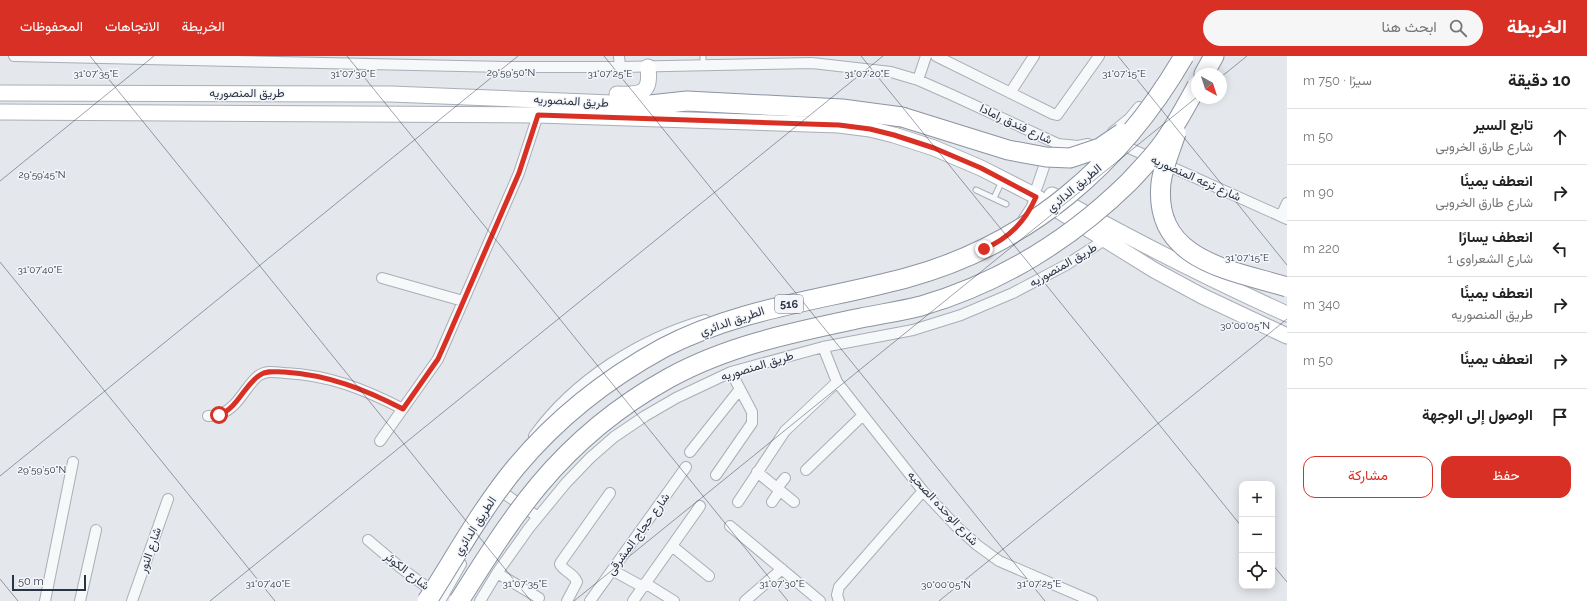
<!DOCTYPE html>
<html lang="ar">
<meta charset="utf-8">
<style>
body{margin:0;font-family:Raleway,Vazirmatn,sans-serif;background:#f6f6f6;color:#222;direction:rtl}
.controls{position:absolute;right:12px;bottom:12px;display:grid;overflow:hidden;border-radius:8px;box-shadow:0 2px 10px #0003}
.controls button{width:36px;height:36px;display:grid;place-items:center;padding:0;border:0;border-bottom:1px solid #e0e0e0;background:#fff;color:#222;font:20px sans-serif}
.compass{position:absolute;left:1191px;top:12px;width:36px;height:36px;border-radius:50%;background:#fff;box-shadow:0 2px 10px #0003;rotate:141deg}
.scale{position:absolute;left:12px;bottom:10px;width:74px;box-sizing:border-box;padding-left:4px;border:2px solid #2b3445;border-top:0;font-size:11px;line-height:14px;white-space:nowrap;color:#2b3445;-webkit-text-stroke:3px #f4f6f9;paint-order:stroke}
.stop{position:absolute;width:12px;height:12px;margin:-9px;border:3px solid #d93025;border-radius:50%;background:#fff}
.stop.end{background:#d93025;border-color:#fff;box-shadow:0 1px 4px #0008}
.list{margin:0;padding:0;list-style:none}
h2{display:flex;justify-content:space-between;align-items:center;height:52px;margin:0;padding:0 16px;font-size:17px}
h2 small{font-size:13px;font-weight:400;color:#767676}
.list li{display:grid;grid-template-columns:26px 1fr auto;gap:12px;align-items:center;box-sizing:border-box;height:56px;padding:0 16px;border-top:1px solid #e0e0e0}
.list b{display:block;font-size:15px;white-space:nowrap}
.list p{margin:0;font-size:13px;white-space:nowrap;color:#767676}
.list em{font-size:13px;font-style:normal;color:#767676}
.actions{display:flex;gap:8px;padding:12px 16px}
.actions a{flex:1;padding:9px 0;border:1px solid #d93025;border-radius:12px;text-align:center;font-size:14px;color:#d93025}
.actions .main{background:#d93025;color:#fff}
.icon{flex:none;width:22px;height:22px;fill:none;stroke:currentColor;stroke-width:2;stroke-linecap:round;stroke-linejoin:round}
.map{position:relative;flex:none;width:1287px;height:545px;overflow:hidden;direction:ltr}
header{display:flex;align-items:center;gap:24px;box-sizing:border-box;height:56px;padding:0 20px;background:#d93025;color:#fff}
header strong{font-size:19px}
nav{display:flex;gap:22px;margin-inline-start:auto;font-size:14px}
.search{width:280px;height:36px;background:#f6f6f6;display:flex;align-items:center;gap:10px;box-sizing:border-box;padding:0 14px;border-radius:22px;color:#767676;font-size:15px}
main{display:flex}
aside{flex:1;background:#fff}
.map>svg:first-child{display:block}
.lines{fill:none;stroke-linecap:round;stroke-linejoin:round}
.service-casing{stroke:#a9aeb7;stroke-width:7}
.minor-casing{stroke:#a9aeb7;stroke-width:12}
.secondary-casing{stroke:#a9aeb7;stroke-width:17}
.motorway-casing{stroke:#8b94a3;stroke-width:21}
.service{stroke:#f7f8fa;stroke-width:5}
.minor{stroke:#f7f8fa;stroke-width:10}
.secondary{stroke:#fff;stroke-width:15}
.motorway{stroke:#fff;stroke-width:19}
.motorway-bridge-casing{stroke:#8b94a3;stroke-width:21;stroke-linecap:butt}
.motorway-bridge{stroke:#fff;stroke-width:19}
.route{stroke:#d93025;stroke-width:5}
.ticks{fill:none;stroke:#2b3445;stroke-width:1;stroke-opacity:0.45}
.labels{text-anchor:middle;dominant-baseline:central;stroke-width:3;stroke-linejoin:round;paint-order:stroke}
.shield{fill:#f4f6f9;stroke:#676e7b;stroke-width:1}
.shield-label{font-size:11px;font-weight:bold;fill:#2b3445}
.street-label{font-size:12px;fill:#2b3445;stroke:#f4f6f9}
.ticks-label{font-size:10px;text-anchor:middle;fill:#2b3445;stroke:#f4f6f9;stroke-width:3;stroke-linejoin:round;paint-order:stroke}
</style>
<header>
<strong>الخريطة</strong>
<div class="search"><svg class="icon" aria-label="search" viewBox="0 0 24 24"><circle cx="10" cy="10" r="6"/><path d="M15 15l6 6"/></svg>ابحث هنا</div>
<nav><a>الخريطة</a><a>الاتجاهات</a><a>المحفوظات</a></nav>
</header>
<main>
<aside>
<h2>10 دقيقة<small>سيرًا · 750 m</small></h2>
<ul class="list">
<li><svg class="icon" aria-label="ahead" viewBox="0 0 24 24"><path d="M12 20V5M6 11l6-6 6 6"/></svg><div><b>تابع السير</b><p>شارع طارق الخروبى</p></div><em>50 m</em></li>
<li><svg class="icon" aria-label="right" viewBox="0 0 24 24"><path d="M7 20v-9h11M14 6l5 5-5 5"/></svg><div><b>انعطف يمينًا</b><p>شارع طارق الخروبى</p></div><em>90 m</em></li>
<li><svg class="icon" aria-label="left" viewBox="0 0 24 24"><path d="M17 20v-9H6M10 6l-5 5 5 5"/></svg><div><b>انعطف يسارًا</b><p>شارع الشعراوى 1</p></div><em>220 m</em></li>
<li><svg class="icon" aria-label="right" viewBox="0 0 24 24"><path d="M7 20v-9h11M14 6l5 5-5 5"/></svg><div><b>انعطف يمينًا</b><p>طريق المنصوريه</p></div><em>340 m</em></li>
<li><svg class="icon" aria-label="right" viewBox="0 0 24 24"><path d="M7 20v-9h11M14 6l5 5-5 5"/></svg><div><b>انعطف يمينًا</b></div><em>50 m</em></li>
<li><svg class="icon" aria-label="arrive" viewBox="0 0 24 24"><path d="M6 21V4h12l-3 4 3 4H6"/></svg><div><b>الوصول إلى الوجهة</b></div></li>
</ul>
<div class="actions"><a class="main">حفظ</a><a>مشاركة</a></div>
</aside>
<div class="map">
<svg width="1287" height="545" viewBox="0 0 1287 545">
<rect width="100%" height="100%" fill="#e4e7ec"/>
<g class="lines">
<defs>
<path id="service" d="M703,0V9
M976,134L1006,148
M994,142L1002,125"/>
<path id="minor" d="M14,0L505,11H620L812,7L891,16L918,24L952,39L1058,88L1078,90L1088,88
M619,0L620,11
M936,0L1053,58L1057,59L1099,0
M918,24L926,0
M1010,37L1034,0
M1113,76L1129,63L1139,51
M1118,87L1287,163
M1037,131L1048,99
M1281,160L1287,147
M1021,167L1031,152L1036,141
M382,222L463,245
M823,291L837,326L923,435L957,471L977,489L999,505L1092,545
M208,360C212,360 218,359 222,357C238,351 245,331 258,320C266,314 275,316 285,317C329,319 364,333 403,353
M534,380C574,324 640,283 705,264
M380,385L438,303L519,117L538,59
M690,396L740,333
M806,414L863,359
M757,416L794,446
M716,419L752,367V356L731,316
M777,432L785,422
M502,436L538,461
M738,446L785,375L837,326
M772,446L780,434
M730,470L820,545
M368,484L401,512L435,537
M672,490L709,520
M612,514L643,531
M497,517L539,542
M645,527L674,545
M45,545L73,406
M80,545L96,474
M132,545L168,443
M440,545L461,508
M480,545L497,517L529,472L566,427L590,402L614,381L645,360L676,342L731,316L823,291L913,274L961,259L1013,237L1066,209L1109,181
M567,545L577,526C574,517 564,516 560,508L561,506L610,437
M590,545L686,411
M633,545L700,450
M745,545L782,513
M839,545L837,539L839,531L923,435"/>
<path id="secondary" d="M0,37L391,38L660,49
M617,38C642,39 651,38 648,11
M0,56L538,59L839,69L870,73L894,79L934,92L981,112L1030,137L1154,214L1202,240L1287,280
M1052,139C1129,182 1207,222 1287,258"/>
<path id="motorway" d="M1204,18L1214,0
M650,49L687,45L842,53L902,61"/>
</defs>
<use href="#service" class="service-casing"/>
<use href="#minor" class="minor-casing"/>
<use href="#secondary" class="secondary-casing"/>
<use href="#motorway" class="motorway-casing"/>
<use href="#service" class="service"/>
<use href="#minor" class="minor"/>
<use href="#secondary" class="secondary"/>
<use href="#motorway" class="motorway"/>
<defs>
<path id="motorway-bridge" d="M902,61L1008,94L1046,101L1070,102L1100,92L1122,77
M1176,77C1171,93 1163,110 1161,127C1153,205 1231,214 1287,231
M427,545C456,500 482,452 516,411C556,363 608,322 663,292C739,252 824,244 906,222C1028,189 1121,109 1184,0
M459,545C484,506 509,465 539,429C575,386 620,349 669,322C729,289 795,276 861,262C881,258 902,255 921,250C1000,227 1071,183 1129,126C1141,113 1153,101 1163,87C1176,69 1186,50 1197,30"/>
</defs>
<use href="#motorway-bridge" class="motorway-bridge-casing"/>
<use href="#motorway-bridge" class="motorway-bridge"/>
</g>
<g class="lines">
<path class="route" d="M219,359C238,352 244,329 260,319C267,314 276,316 284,316C329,319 364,333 403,353L438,303L447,283L519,117L538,59L839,69L870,73L894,79L934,92L981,112L1036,141C1025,166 1009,182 984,193"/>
</g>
<path class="ticks" d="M90,0L531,545M347,0L788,545M604,0L1045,545M861,0L1242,471M1118,0L1287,209M1221,21L1247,0M0,125L154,0M0,206L275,545M0,420L518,0M1272,508L1287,526M0,523L18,545M210,545L883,0M574,545L1197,41M939,545L1287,263"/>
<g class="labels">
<rect class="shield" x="775" y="239" width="28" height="18" rx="3"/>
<g class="shield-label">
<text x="789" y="248">516</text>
</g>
<g class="street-label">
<text x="247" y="37">طريق المنصوريه</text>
<text transform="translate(571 45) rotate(3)">طريق المنصوريه</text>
<text transform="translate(1016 68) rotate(25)">شارع فندق رامادا</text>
<text transform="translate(1196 122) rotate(24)">شارع ترعه المنصوريه</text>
<text transform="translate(1074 132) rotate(-40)">الطريق الدائري</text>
<text transform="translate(1063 209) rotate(-30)">طريق المنصوريه</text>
<text transform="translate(732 265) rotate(-19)">الطريق الدائري</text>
<text transform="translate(757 310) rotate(-17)">طريق المنصوريه</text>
<text transform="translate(943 452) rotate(47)">شارع الوحده الصحيه</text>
<text transform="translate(475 470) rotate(-57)">الطريق الدائري</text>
<text transform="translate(638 478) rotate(-54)">شارع حجاج المشرقى</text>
<text transform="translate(150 494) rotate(-71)">شارع النور</text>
<text transform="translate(407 515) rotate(38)">شارع الكوثر</text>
</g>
</g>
<g class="ticks-label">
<text x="511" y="20">29°59'50"N</text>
<text x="96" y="21">31°07'35"E</text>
<text x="867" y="21">31°07'20"E</text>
<text x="1124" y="21">31°07'15"E</text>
<text x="353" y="21">31°07'30"E</text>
<text x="610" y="21">31°07'25"E</text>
<text x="42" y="122">29°59'45"N</text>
<text x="1247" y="205">31°07'15"E</text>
<text x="40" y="217">31°07'40"E</text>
<text x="1245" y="273">30°00'05"N</text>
<text x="42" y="417">29°59'50"N</text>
<text x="268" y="531">31°07'40"E</text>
<text x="525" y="531">31°07'35"E</text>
<text x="782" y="531">31°07'30"E</text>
<text x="1039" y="531">31°07'25"E</text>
<text x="946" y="532">30°00'05"N</text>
</g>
</svg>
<div class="controls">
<button>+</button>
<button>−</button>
<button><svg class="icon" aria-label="locate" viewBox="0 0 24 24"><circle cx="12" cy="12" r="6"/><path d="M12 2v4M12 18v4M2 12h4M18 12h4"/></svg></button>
</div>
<svg class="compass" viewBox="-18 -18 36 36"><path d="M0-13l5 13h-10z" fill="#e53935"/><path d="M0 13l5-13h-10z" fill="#767676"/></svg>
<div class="scale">50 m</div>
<div class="stop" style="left:219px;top:359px"></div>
<div class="stop end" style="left:984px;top:193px"></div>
</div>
</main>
